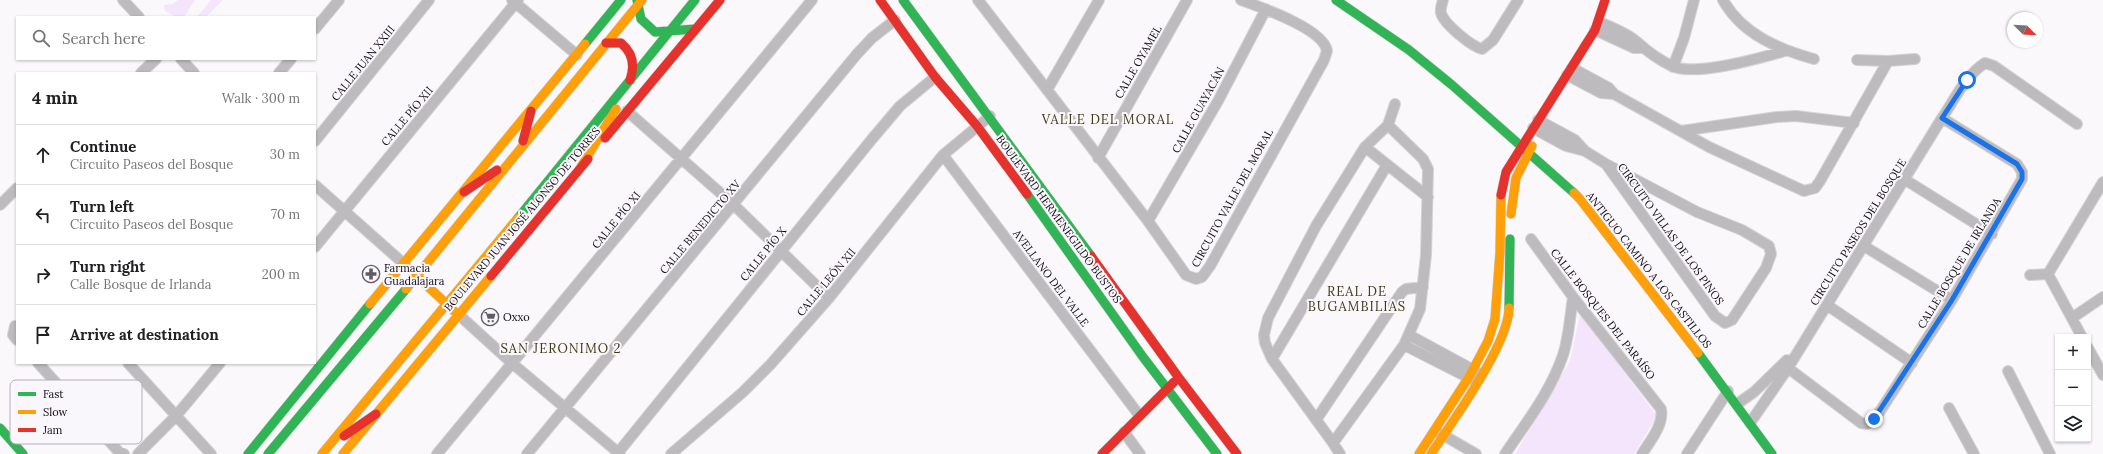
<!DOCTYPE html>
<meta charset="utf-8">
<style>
body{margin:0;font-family:Lora,serif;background:#f6f6f6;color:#202124}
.controls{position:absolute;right:12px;bottom:12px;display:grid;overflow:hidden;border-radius:0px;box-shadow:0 1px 3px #0004}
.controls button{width:36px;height:36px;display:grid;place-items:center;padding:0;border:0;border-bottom:1px solid #e0e0e0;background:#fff;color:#202124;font:20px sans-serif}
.compass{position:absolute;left:2007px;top:12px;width:36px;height:36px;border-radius:50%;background:#fff;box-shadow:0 1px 3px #0004;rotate:114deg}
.stop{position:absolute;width:12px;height:12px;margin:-9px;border:3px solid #1a73e8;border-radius:50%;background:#fff}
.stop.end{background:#1a73e8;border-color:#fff;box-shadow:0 1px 4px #0008}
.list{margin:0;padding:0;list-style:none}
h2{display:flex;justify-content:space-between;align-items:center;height:52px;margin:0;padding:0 16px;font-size:17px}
h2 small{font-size:13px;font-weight:400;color:#757577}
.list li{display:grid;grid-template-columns:26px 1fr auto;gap:12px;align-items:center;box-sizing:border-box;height:60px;padding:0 16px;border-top:1px solid #e0e0e0}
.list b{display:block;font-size:15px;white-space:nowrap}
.list p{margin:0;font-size:13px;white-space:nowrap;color:#757577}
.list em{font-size:13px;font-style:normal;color:#757577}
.icon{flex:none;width:22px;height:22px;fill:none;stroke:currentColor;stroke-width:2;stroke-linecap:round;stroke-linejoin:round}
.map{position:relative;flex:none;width:2103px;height:454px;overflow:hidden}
.search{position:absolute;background:#fff;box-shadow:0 1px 3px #0004;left:16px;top:16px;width:300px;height:44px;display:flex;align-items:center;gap:10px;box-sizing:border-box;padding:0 14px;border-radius:0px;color:#757577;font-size:15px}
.panel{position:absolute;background:#fff;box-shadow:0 1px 3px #0004;left:16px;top:72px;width:300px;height:292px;border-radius:0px}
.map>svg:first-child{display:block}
.green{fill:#f4e4fc}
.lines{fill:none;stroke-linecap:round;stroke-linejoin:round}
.street-casing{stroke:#d4d3d5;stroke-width:12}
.fast-casing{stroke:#d4d3d5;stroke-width:10}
.slow-casing{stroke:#d4d3d5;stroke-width:10}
.jam-casing{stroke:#d4d3d5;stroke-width:10}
.street{stroke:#bebbbf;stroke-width:10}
.fast{stroke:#30b455;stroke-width:9}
.slow{stroke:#ff9f0a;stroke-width:9}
.jam{stroke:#e5322d;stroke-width:9}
.route{stroke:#1a73e8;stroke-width:5}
.labels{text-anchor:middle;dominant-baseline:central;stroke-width:4;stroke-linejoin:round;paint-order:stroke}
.street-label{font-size:11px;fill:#0f0a12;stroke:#faf7fc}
.poi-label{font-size:11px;fill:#0f0a12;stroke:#faf7fc;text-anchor:start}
.quarter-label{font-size:13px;letter-spacing:1px;fill:#3f3c13;stroke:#faf7fc}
.key{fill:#faf7fc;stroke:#b4b0b6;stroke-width:1}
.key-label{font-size:11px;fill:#0f0a12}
</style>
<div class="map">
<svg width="2103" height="454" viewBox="0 0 2103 454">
<rect width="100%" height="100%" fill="#faf8fb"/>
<path class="green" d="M178,0H195L184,17H176L165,11L164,5L173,4Z
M211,0H223L206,17H197Z
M1580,314L1657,416L1634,454H1515L1570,361Z"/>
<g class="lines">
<defs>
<path id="street" d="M123,0L139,17
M512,0L577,55
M978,0L1148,221L1186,275L1196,279L1202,277L1210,266L1324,60L1327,51C1324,29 1260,7 1241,0
M1443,0C1442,4 1440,8 1441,13C1444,24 1471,46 1482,49L1493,40L1518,0
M1723,0C1742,34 1778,49 1814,59
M1599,22C1611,27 1627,33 1637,42C1647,51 1659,60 1672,66C1695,77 1760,58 1785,51
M315,29L339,0
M1595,30L1634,48H1642
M181,59L194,73
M1857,60L1888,61L1915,59
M1673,67L1684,38L1694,0
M1572,68L1609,88L1614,94L1709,147L1804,191L1815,188L1820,181L1888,61
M141,73L156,59
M279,73L291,59
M1567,75L1601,93L1614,94
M1047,90L1099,0
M627,111L734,205L829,298
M1538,120L1575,140L1585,151L1606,164L1697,212L1742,230L1769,246L1771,254L1766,268L1732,320L1725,323L1715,316L1606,164
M1388,125L1423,159L1428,169L1426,255L1420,309L1404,345L1333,443L1272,359L1265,343L1264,335L1268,318L1316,226L1365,147Z
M1388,125L1395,104
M1533,128L1566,146L1585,151
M1681,131L1777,117L1796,116L1854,123
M315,141L429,0
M1365,147L1428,197
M943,155L1139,415
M1098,158L1187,0
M1904,179L1992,234
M315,185L403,263
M0,205L17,188
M1148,221L1218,101L1266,9
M1531,239L1573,297L1661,409C1664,425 1650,441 1642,454
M1864,246L1952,300
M315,247L518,0
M2048,274L2103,182
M2048,274L2082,337
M2030,275L2048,274
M1827,305L1912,363
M459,315L513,364L620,454
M2072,318L2103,297
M15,326L13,335L17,340
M1409,335L1479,373
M1404,345L1473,380
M2088,348L2103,375
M1272,359L1387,165
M38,363L119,452L124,454
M128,363L211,454
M1784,365L1861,423L1867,424L1875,419L1952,300L2022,179V172L2017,164L1942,118
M2008,371L2050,454
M1737,404L1754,392L1787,360
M1949,408L1974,454
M1316,420L1402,292L1406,289L1423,287
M1750,423L1788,368L1942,118C1955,99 1965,76 1985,63L1994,66L2077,124
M1124,432L1140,454
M1438,432L1476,454
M1333,443L1340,454
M138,454L176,416L220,363
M437,454L812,0
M527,454L857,54L872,38L895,20
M617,454L872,139L900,106L935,77
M671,454L743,392L770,365L829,298L943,155L990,116
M1505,454C1526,423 1551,391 1563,355C1569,337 1570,316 1573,297
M1687,454L1728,391"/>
<path id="fast" d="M637,0L641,19L655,32L695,29
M903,0L1091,256
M1336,0L1409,50L1452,85L1574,193
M585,44L621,0
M1027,194L1143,357L1217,454
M518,218L695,0
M1509,308L1510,239
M1698,353L1772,454
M0,428L23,454
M248,454L370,304
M268,454L406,289"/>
<path id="slow" d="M581,167L616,109
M1574,193L1580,199L1698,353
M1511,214L1516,178L1532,146
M403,263L454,311
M406,289L642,0
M370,304L585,44
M322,454L518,218
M343,454L491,276
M1419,454L1469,377L1488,341L1495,319L1500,252L1501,195
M1431,454C1452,422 1509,344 1509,308"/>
<path id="jam" d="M880,0L935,77L977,126L1027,194
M606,43H621C633,53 635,66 630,80
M605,138L720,0
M523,141L531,111
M464,192L497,170
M1501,195L1506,172L1595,30L1605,0
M1091,256L1179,378L1237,454
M491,276L588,159
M344,436L376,414
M1102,454L1174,382"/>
</defs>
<use href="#street" class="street-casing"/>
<use href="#fast" class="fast-casing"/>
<use href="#slow" class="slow-casing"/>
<use href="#jam" class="jam-casing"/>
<use href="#street" class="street"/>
<use href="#fast" class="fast"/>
<use href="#slow" class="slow"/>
<use href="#jam" class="jam"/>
</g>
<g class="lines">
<path class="route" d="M1874,419L1952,300L2022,179V172L2017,164L1942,118L1967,80"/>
</g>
<defs>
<symbol id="pharmacy-ring" viewBox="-11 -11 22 22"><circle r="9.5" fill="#faf7fc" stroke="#615d64" stroke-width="1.5"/><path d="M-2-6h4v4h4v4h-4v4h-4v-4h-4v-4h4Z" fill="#615d64"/></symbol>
<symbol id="supermarket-ring" viewBox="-11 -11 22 22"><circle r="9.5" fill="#faf7fc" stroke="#615d64" stroke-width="1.5"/><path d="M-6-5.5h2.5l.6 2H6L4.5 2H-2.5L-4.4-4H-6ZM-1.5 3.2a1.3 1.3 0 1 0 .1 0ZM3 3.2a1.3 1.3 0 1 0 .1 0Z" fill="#615d64"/></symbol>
</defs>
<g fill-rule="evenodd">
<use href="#pharmacy-ring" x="361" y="264" width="20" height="20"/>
<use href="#supermarket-ring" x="480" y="307" width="20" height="20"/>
</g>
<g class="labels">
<g class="street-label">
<text transform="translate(1138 62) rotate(-60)">CALLE OYAMEL</text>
<text transform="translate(363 63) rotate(-51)">CALLE JUAN XXIII</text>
<text transform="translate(1198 110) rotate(-61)">CALLE GUAYACÁN</text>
<text transform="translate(407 116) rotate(-50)">CALLE PÍO XII</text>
<text transform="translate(1232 198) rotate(-61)">CIRCUITO VALLE DEL MORAL</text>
<text transform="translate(522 219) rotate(-50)">BOULEVARD JUAN JOSÉ ALONSO DE TORRES</text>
<text transform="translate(1059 219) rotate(54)">BOULEVARD HERMENEGILDO BUSTOS</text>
<text transform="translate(616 220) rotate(-51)">CALLE PÍO XI</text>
<text transform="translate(700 227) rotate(-50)">CALLE BENEDICTO XV</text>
<text transform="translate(1858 232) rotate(-58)">CIRCUITO PASEOS DEL BOSQUE</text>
<text transform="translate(1671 234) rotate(54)">CIRCUITO VILLAS DE LOS PINOS</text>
<text transform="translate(763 254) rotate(-51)">CALLE PÍO X</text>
<text transform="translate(1959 263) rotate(-59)">CALLE BOSQUE DE IRLANDA</text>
<text transform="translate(1649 270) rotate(52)">ANTIGUO CAMINO A LOS CASTILLOS</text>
<text transform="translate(1051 278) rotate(53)">AVELLANO DEL VALLE</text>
<text transform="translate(826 282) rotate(-50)">CALLE LEÓN XII</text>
<text transform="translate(1603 314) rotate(52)">CALLE BOSQUES DEL PARAÍSO</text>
</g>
<g class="poi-label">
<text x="384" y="268">Farmacia<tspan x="384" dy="13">Guadalajara</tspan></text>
<text x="503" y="317">Oxxo</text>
</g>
<g class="quarter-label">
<text x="1108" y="119">VALLE DEL MORAL</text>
<text x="1357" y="291">REAL DE<tspan x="1357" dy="15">BUGAMBILIAS</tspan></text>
<text x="561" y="348">SAN JERONIMO 2</text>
</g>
</g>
<rect x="10" y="380" width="132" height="64" rx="6" class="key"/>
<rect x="18" y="392" width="18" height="4" fill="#30b455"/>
<rect x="18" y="410" width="18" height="4" fill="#ff9f0a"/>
<rect x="18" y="428" width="18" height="4" fill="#e5322d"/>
<g class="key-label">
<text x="43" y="398">Fast</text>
<text x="43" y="416">Slow</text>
<text x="43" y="434">Jam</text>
</g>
</svg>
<div class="controls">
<button>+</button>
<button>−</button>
<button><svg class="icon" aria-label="layers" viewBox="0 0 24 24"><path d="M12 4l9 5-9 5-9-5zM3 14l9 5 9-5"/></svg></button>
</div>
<svg class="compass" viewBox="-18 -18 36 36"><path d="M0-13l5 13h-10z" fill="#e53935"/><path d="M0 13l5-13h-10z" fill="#757577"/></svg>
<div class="stop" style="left:1967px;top:80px"></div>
<div class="stop end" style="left:1874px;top:419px"></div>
<div class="search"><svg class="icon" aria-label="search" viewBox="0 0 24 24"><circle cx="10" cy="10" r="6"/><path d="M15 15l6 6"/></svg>Search here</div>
<section class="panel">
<h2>4 min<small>Walk · 300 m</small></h2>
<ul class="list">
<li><svg class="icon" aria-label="ahead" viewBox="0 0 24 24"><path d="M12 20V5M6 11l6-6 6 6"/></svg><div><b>Continue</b><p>Circuito Paseos del Bosque</p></div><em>30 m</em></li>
<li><svg class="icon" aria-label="left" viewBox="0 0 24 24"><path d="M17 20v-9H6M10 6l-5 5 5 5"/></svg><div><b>Turn left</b><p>Circuito Paseos del Bosque</p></div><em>70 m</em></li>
<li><svg class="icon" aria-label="right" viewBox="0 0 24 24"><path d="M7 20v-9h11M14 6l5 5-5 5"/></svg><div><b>Turn right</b><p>Calle Bosque de Irlanda</p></div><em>200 m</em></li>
<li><svg class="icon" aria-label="arrive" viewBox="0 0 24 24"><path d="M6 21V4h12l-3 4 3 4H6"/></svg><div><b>Arrive at destination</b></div></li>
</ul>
</section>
</div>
